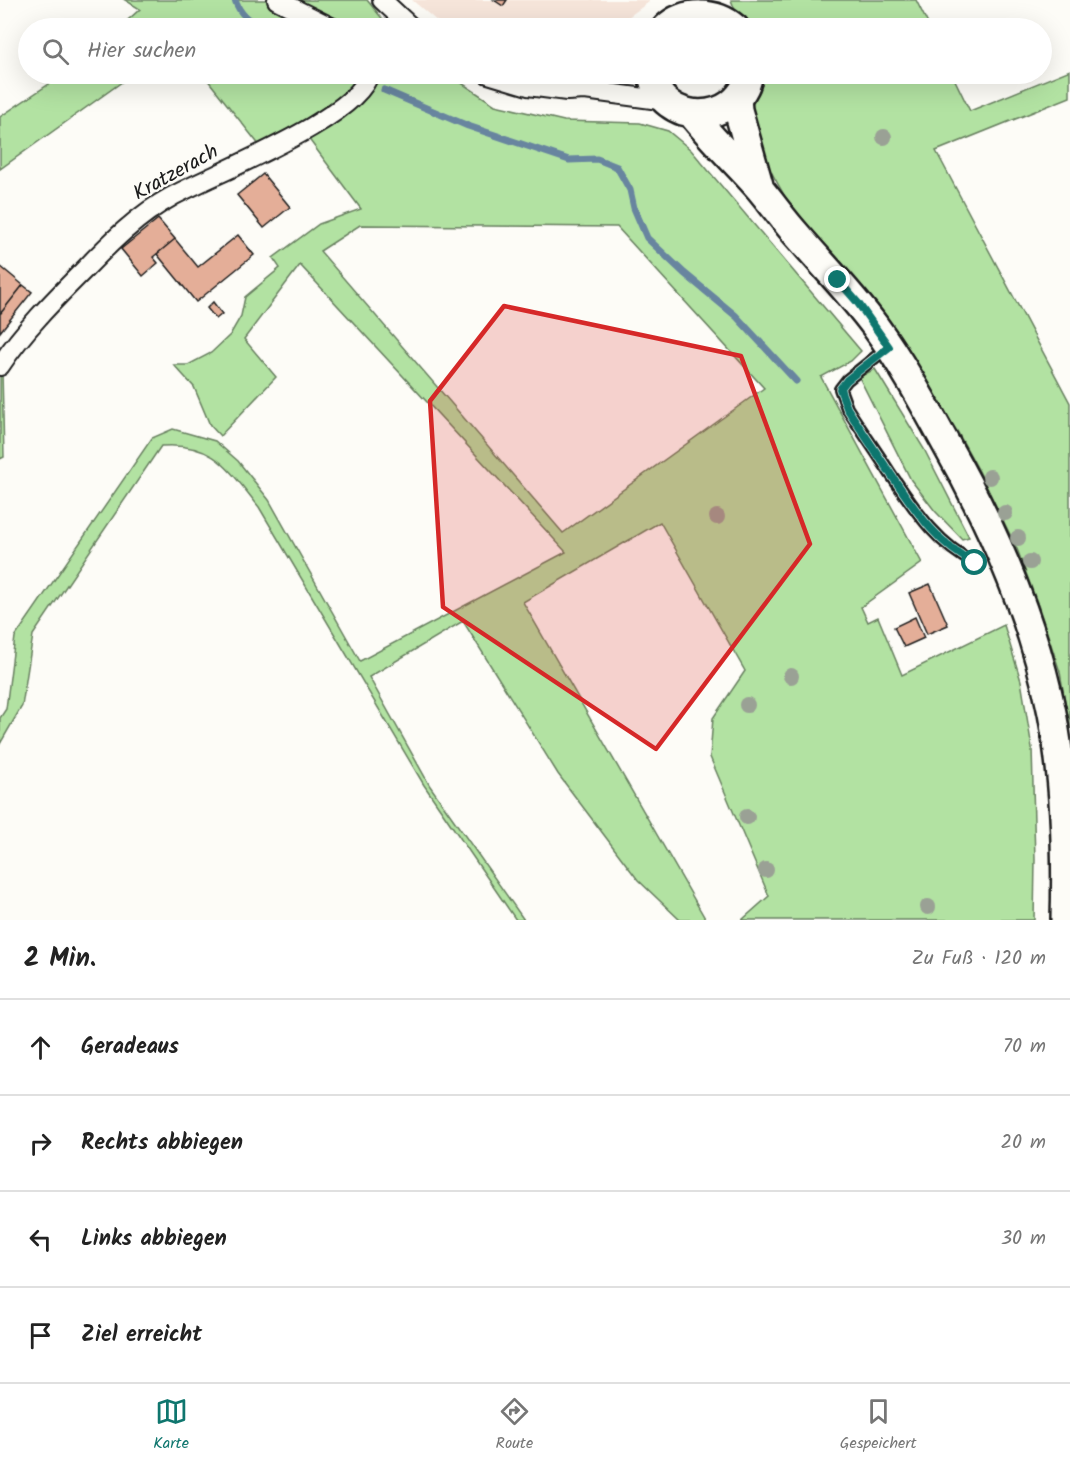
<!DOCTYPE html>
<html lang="de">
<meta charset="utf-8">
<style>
body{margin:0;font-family:Kalam,sans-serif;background:#f2f2f2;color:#222}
.stop{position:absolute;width:18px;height:18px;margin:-14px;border:4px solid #0f766e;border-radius:50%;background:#fff}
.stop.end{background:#0f766e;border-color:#fff;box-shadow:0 2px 6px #0008}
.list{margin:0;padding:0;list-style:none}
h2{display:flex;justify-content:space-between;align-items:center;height:78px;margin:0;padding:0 24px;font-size:26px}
h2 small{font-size:20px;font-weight:400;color:#767676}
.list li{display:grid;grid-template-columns:39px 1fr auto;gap:18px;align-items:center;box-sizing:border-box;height:96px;padding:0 24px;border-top:2px solid #e0e0e0}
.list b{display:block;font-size:22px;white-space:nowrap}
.list em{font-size:20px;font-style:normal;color:#767676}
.icon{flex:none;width:33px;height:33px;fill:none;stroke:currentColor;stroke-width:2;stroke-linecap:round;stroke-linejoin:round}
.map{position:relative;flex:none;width:1070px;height:920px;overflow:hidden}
.search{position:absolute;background:#fff;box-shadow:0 6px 24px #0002;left:18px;right:18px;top:18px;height:66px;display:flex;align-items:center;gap:15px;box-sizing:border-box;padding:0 21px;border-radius:33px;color:#767676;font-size:22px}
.sheet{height:462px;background:#fff}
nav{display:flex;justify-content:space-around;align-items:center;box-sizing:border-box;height:84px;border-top:2px solid #e0e0e0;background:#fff;font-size:16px;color:#767676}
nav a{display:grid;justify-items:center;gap:3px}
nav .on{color:#0f766e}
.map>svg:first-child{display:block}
.built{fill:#f6e5da}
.green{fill:#b2e2a2;stroke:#677f5f;stroke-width:1.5;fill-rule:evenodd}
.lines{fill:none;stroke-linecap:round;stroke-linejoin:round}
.stream{stroke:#67859f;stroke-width:7}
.building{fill:#e4ae98;stroke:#1c1c1c;stroke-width:1.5}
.lane-casing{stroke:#1c1c1c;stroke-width:14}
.street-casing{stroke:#1c1c1c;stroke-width:22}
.secondary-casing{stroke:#1c1c1c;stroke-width:32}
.lane{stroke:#fdfcf7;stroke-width:9}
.street{stroke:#fdfcf7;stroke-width:18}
.secondary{stroke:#fdfcf7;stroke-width:27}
.tree{fill:#9aa195}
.route{stroke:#0f766e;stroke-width:8}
.marked{fill:#d62828;fill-opacity:0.2;stroke:#d62828;stroke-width:4.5;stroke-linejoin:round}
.labels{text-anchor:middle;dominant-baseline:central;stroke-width:4.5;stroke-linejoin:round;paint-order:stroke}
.street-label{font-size:21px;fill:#1c1c1c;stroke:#fdfcf7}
</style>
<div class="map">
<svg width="1070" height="920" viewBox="0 0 1070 920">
<rect width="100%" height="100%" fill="#fdfcf7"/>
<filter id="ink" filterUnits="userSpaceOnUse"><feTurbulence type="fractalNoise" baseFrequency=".0167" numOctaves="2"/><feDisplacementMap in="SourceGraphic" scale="12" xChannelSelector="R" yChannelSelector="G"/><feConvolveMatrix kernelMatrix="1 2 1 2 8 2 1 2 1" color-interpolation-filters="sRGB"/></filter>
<g filter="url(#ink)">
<path class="built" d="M412,0H649V2L613,28H445Z"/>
<path class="green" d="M125,0H367L390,28H119L140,9Z
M731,0H916L930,28H754L735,10Z
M1070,70V97L936,151L1070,403V731L1060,672L1038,605L1017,549L979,471L957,431L868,296L788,202L763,157L752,116V105L760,91L765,74H952L970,111Z
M64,74H133L0,169V117Z
M203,74H448L495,105L564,121L640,123L668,131L691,150L861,351L851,361L821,377L922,563L861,607L868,622L878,617L902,675L1004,625L1021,681L1032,748L1035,860L1034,920H742L769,896L710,757L713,718L745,671L660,522L523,602L706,920H680L638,880L558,774L463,621L369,677L430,786L524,920H516L424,785L259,507C228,469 215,442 161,446L33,635L22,706L0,744V718L6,709L15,637L152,438L173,429L215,441L238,461L269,500L360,661L566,552L300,265L244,339L276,377L220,436L210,425L194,387L174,365H188L211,353L230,335L241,316L245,297L280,268L273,258L319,224L361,209L299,126L260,146ZM360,225L617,227L764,388L563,533L320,251Z
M875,369L924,449L969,537L962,539L935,511L911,480L859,377Z
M2,372L4,457L0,459V376Z"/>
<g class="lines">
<path class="stream" d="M235,0C240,15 250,23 264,28
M384,90L468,126L569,160L597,159L617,167L630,190L634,208L647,238L684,273L736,316L796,381"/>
</g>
<path class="building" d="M494,0H507L503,6Z
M263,174L290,207L264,228L237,195Z
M158,219L175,239L153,257L158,263L143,276L121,249Z
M238,235L254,255L196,302L157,254L175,239L198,267Z
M0,266L23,285L0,314Z
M23,285L32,292L0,332V314Z
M213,302L222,314L216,319L207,308Z
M930,584L948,625L927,634L909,593Z
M915,617L924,638L904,647L894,627Z"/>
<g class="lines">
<defs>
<path id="lane" d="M887,348L847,380L840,389L847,408C861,430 876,451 890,473C914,508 936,544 975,563"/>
<path id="street" d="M277,0L333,28
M382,0L412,28
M488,74L528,86L567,91L585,90L667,101
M585,90L610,74
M0,366C23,331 54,300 84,270C110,243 138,215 171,197C212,174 359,118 369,74"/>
<path id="secondary" d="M666,28C685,10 716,11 735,28
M652,74C660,127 739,127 749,74
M737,98L738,110L759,185
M691,113C712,140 737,163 759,188C770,201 780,215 791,228C819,261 849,291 875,326C902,363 924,404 946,444C994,529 1033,618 1052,713C1065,781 1067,851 1065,920"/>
</defs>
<use href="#lane" class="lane-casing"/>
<use href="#street" class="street-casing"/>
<use href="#secondary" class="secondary-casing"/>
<use href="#lane" class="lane"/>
<use href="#street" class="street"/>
<use href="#secondary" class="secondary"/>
</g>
<g class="tree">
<circle cx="884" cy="137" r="8"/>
<circle cx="990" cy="477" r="8"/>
<circle cx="1005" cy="513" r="8"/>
<circle cx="717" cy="517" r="8"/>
<circle cx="1018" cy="538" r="8"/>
<circle cx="1030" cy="562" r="8"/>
<circle cx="791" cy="676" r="8"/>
<circle cx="747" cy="705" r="8"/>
<circle cx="747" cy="817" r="8"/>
<circle cx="766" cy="870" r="8"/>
<circle cx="928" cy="907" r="8"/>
</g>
</g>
<g class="lines" filter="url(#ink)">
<path class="route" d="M838,280L858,303L889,347L847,380L840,389L847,408C861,430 876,452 890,473C914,508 936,544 975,563"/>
</g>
<path class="marked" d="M504,306L741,356L810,544L656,749L443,607L430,401Z"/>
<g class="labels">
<g class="street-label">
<text transform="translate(176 173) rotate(-29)">Kratzerach</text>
</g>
</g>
</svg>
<div class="stop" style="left:975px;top:563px"></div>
<div class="stop end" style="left:838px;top:280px"></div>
<div class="search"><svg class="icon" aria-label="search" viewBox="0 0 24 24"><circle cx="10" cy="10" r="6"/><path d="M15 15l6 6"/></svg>Hier suchen</div>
</div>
<section class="sheet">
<h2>2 Min.<small>Zu Fuß · 120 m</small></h2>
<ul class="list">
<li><svg class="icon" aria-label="ahead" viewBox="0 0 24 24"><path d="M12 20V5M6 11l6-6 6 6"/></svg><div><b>Geradeaus</b></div><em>70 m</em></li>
<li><svg class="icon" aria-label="right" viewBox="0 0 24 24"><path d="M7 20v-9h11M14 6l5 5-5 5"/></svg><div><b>Rechts abbiegen</b></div><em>20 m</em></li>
<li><svg class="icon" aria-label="left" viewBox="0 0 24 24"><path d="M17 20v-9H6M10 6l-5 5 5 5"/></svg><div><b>Links abbiegen</b></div><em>30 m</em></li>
<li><svg class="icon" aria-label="arrive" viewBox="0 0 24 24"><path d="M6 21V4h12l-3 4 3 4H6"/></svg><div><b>Ziel erreicht</b></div></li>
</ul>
</section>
<nav>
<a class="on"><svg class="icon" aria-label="map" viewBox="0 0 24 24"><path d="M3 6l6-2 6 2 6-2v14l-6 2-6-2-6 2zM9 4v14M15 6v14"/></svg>Karte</a>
<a><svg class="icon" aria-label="directions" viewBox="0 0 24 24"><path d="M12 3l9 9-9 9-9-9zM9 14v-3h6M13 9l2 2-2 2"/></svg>Route</a>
<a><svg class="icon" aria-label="saved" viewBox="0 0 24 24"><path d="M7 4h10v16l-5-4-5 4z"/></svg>Gespeichert</a>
</nav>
